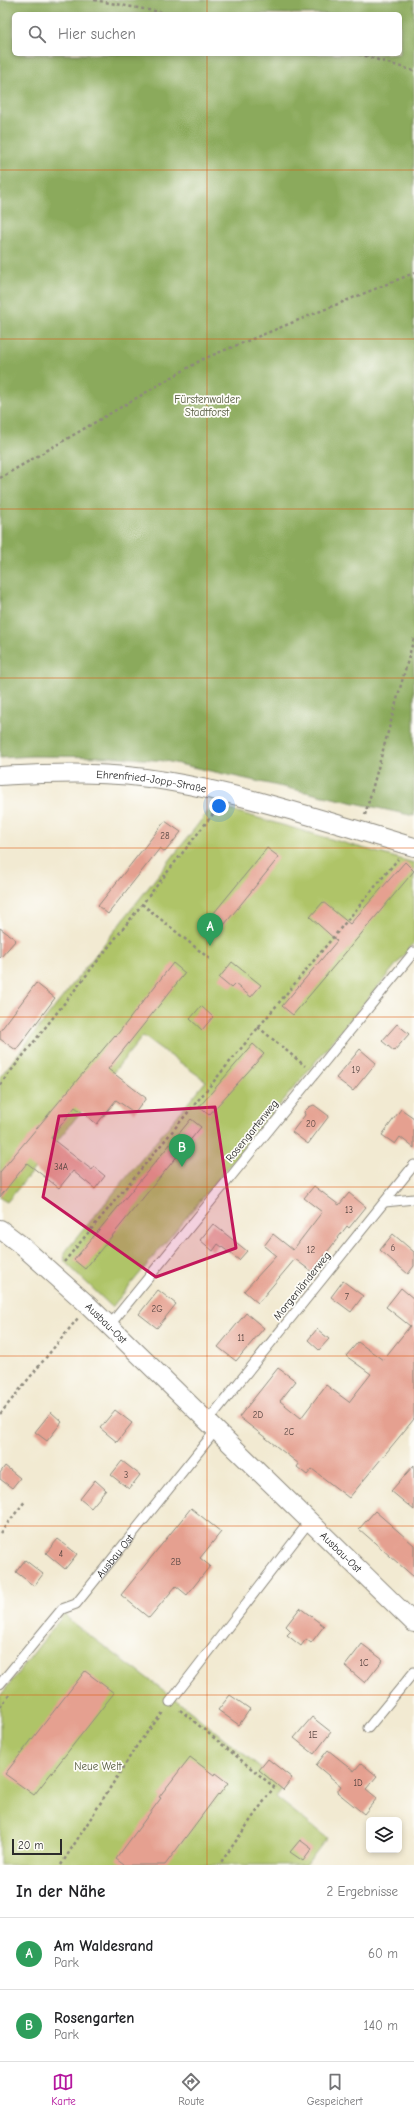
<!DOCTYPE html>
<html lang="de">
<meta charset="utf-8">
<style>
body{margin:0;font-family:"Comic Neue",sans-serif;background:#f6f6f6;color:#202124}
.controls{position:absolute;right:12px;bottom:12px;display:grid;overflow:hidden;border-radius:6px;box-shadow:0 2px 6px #0003}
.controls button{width:36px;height:36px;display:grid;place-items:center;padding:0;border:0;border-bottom:1px solid #e0e0e0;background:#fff;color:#202124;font:20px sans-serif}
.scale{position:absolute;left:12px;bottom:10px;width:50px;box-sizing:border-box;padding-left:4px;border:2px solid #2b2b2b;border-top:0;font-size:11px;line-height:14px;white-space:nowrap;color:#2b2b2b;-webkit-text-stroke:3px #fdfcf7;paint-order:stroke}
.you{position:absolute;left:219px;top:806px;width:14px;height:14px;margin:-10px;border:3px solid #fff;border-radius:50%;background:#1a73e8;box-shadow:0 0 0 6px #1a73e833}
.badge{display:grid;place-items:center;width:26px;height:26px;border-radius:50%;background:#b5179e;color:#fff;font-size:13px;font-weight:700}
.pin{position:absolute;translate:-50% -33px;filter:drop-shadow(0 1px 2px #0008)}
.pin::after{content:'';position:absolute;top:21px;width:14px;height:12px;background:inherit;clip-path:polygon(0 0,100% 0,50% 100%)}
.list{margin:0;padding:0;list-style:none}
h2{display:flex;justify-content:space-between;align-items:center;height:52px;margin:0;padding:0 16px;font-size:17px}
h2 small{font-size:13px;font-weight:400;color:#757577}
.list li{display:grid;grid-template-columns:26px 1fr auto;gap:12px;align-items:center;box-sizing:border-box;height:72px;padding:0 16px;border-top:1px solid #e0e0e0}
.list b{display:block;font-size:15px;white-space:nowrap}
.list p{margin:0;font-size:13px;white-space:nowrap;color:#757577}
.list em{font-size:13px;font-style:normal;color:#757577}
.icon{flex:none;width:22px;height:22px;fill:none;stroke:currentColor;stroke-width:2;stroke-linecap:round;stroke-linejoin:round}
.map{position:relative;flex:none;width:414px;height:1865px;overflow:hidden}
.search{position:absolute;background:#fff;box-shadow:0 2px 6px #0003;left:12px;right:12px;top:12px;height:44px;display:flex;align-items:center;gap:10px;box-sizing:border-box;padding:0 14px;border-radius:6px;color:#757577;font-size:15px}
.sheet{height:196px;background:#fff}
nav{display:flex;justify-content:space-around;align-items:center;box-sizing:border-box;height:56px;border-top:1px solid #e0e0e0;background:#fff;font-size:11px;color:#757577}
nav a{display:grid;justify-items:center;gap:2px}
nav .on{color:#b5179e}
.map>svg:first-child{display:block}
.green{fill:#afc468;stroke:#6d784a}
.forest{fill:#8baa5c;stroke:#5b6a44;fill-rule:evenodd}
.building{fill:#e5a090}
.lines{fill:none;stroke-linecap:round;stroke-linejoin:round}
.lane-casing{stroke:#8e8a7e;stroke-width:11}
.street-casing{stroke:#8e8a7e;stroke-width:20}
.path{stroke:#8e8a7e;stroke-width:2.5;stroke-dasharray:3 3;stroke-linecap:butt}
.lane{stroke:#fff;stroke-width:9}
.street{stroke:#fff;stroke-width:18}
.marked{fill:#c2185b;fill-opacity:0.2;stroke:#c2185b;stroke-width:3;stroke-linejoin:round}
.grid{fill:none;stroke:#df570e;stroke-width:1;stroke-opacity:0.55}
.labels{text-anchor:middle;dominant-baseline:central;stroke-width:3.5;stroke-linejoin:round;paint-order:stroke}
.number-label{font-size:9px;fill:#5a4844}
.park-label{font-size:11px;fill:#53593d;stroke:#fdfcf7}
.street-label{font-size:11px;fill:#2b2b2b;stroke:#fdfcf7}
</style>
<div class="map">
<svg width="414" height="1865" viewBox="0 0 414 1865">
<rect width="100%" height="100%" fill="#fdfcf7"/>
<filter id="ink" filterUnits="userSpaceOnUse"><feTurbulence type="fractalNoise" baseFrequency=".025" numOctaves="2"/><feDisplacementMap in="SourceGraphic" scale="8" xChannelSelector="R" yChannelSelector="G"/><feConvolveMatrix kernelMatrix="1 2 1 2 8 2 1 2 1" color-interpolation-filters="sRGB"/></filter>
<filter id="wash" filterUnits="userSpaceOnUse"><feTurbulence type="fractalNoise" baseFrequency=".012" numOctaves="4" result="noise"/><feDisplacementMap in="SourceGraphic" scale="16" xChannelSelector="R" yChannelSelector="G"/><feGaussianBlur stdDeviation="0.9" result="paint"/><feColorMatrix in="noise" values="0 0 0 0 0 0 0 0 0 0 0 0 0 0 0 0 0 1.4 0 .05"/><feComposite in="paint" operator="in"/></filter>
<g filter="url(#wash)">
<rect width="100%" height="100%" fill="#f2ead2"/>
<path class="green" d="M213,805L414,863V943L112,1307L65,1262L64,1253L206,1081L143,1036L7,1202L0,1198V1077Z
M64,1614L74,1624L166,1692L284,1786L276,1797L327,1838L306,1865H0V1696Z"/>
<path class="forest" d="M0,0H414V816L165,761L118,757L32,756L0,758ZM14,14H400V54H14Z"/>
<g id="blocks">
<path class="building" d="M165,821L181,832L165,852L160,848L108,914L98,906Z
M267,848L279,857L212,940L200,930Z
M405,862L414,871L293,1015L282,1006L337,941L310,917L323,902L350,924Z
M0,928L16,940L0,958Z
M232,962L261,985L251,997L235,984L231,988L219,978Z
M173,963L185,973L108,1069L146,1098L135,1113L116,1100L97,1124L75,1107L51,1138L92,1170L94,1167L105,1176L95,1189L73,1171L59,1188L27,1163L0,1197V1172L115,1035L116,1036Z
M36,983L55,998L16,1050L0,1039V1031Z
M201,1006L213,1017L202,1030L190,1019Z
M397,1024L409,1034L394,1051L382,1041Z
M253,1044L264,1054L209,1115L199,1107Z
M360,1049L376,1063L353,1091L336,1078Z
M314,1105L329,1116L308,1144L292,1132L305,1115L304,1112L309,1107Z
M401,1109L414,1118V1148L400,1137L395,1144L382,1135Z
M191,1119L201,1127L85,1269L74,1260Z
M314,1186L339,1205L349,1193L366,1207L349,1228L347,1226L312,1272L295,1259L258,1303L244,1291L276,1256L264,1246L273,1234L293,1250L322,1212L304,1198Z
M213,1224L247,1251L239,1260L218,1244L213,1251L200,1240Z
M393,1234L414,1252V1266L408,1274L380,1250Z
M343,1281L363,1296L351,1312L331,1297Z
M401,1288L414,1299V1419L349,1498L312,1469L307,1475L297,1467L299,1464L239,1417L278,1368L296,1381L280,1401L301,1418L326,1385L349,1402L371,1374L346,1356L358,1342L383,1360L410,1326L386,1307Z
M158,1290L176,1304L157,1328L139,1314Z
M246,1313L264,1328L236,1361L218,1347Z
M317,1329L329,1339L319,1350L308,1340Z
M115,1410L132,1423L117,1442L100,1428Z
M51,1412L62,1422L47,1441L35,1432Z
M122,1461L140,1475L129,1489L111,1475Z
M414,1465V1510L391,1491Z
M5,1466L20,1478L12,1488L0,1479V1473Z
M95,1480L106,1490L91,1508L80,1499Z
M191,1508L221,1532L200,1558L210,1566L187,1595L176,1586L149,1618L121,1595Z
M375,1511L414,1545V1577L359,1529Z
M58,1539L77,1554L65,1569L46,1553Z
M25,1560L43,1574L34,1586L16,1572Z
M300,1608L324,1626L311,1643L306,1639L301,1646L287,1635L291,1631L286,1626Z
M362,1644L383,1660L365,1683L345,1666Z
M85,1671L114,1693L34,1795L5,1774Z
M230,1695L250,1709L239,1725L218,1710Z
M312,1717L331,1732L314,1754L294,1738Z
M328,1750L354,1771L361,1763L377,1776L366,1789L377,1798L364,1814L337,1792L341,1786L316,1765Z
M190,1757L214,1775L215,1773L228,1783L219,1795L218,1794L165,1865H124L116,1859L161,1798L159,1797Z
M268,1759L292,1778L283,1790L259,1770Z
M300,1840L312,1849L303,1861L290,1852Z"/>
</g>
</g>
<g filter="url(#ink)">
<use href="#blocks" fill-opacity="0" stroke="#8e8a7e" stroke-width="1"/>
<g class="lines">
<defs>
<g id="lane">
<path d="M385,1202L414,1199"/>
<path d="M109,1326L414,952"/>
<path d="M207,1422L414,1165"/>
<path id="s1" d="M0,1684L62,1609L76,1604L216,1430"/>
<path d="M170,1702L309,1522"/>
<path d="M368,1728L414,1672"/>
</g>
<g id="street">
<path id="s2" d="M0,776C55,773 111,771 166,781C250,795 332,823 414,847"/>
<path id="s3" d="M0,1229L21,1245L88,1305L414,1623"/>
</g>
</defs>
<use href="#lane" class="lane-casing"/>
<use href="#street" class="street-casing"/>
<path class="path" d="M94,0L171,14
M359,54L414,71
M0,478L203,359L414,273
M365,815L414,638
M142,904L211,960
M258,1027L305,1066
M0,1085L217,809
M64,1262L398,859
M0,1414L78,1318
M0,1533L26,1500
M0,1707L11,1693
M180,1710L274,1787L219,1865
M61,1865L138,1744L164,1711"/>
<use href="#lane" class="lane"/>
<use href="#street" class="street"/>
</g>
</g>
<path class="marked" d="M215,1107L236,1248L156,1277L43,1197L59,1116Z"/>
<path class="grid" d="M207,0V14M207,54V1865M0,170H414M0,339H414M0,509H414M0,678H414M0,848H414M0,1017H414M0,1187H414M0,1356H414M0,1526H414M0,1695H414"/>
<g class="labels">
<g class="number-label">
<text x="165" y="836">28</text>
<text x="356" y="1070">19</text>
<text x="311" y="1124">20</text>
<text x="61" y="1167">34A</text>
<text x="349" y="1210">13</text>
<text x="393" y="1248">6</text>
<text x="311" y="1250">12</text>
<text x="347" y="1297">7</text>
<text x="157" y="1309">2G</text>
<text x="241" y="1338">11</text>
<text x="258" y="1415">2D</text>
<text x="289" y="1432">2C</text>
<text x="126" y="1475">3</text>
<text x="61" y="1554">4</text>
<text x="176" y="1562">2B</text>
<text x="364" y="1663">1C</text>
<text x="313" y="1735">1E</text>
<text x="358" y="1783">1D</text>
</g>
<g class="park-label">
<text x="207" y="399">Fürstenwalder<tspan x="207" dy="13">Stadtforst</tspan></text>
<text x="98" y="1766">Neue Welt</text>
</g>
<g class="street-label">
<text stroke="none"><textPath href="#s2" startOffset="152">Ehrenfried-Jopp-Straße</textPath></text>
<text transform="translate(252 1131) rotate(-51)">Rosengartenweg</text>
<text transform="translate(302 1286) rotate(-51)">Morgenländerweg</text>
<text stroke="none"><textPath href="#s3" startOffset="142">Ausbau-Ost</textPath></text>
<text stroke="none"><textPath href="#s3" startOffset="470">Ausbau-Ost</textPath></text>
<text stroke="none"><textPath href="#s1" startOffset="174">Ausbau Ost</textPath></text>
</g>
</g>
</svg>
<div class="controls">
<button><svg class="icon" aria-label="layers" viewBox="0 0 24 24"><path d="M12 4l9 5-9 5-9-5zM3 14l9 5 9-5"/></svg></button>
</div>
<div class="scale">20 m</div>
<div class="you"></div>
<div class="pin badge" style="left:210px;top:946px;background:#2e9e5b">A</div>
<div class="pin badge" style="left:182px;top:1167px;background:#2e9e5b">B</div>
<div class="search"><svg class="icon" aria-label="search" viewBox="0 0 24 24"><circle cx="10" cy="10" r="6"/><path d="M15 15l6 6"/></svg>Hier suchen</div>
</div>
<section class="sheet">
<h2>In der Nähe<small>2 Ergebnisse</small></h2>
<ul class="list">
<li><span class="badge" style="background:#2e9e5b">A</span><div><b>Am Waldesrand</b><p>Park</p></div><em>60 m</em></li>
<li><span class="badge" style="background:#2e9e5b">B</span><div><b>Rosengarten</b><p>Park</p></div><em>140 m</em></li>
</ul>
</section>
<nav>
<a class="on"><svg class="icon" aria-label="map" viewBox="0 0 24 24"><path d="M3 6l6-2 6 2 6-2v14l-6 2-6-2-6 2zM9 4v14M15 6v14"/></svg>Karte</a>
<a><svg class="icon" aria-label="directions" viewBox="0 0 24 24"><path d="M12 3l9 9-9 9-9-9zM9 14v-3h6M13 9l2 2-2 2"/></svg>Route</a>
<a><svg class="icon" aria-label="saved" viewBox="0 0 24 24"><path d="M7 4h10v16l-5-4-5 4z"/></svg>Gespeichert</a>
</nav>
